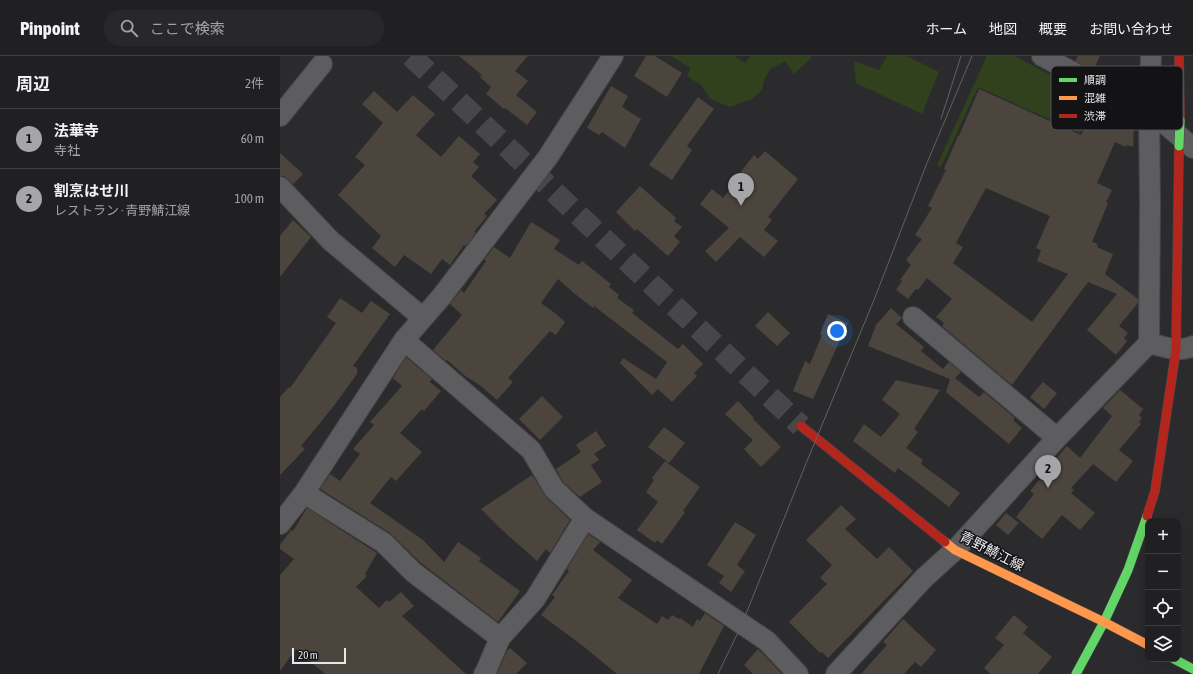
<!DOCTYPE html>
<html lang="ja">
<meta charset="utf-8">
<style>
body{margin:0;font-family:"Asap Condensed","Noto Sans JP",sans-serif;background:#28282a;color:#f1f3f6}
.controls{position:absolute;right:12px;bottom:12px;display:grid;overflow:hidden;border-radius:8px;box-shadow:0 4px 16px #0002}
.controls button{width:36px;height:36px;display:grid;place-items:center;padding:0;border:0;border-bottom:1px solid #3d3e40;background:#202022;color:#f1f3f6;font:20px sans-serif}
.scale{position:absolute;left:12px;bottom:10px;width:54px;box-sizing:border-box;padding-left:4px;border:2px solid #e8e8ec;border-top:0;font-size:11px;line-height:14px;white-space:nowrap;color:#e8e8ec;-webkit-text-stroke:3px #131315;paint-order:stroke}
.you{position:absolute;left:557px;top:275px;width:14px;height:14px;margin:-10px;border:3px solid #fff;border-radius:50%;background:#1a73e8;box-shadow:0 0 0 6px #1a73e833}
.badge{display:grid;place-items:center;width:26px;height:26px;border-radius:50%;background:#a6a6aa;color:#111;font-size:13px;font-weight:700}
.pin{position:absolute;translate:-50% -33px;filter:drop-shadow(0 1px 2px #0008)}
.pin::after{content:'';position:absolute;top:21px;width:14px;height:12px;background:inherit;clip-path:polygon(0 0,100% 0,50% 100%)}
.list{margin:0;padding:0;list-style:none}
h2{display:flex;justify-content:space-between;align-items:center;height:52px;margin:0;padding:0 16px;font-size:17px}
h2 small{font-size:13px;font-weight:400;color:#a2a3a5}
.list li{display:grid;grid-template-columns:26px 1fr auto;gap:12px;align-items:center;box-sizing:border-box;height:60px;padding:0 16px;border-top:1px solid #3d3e40}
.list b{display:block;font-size:15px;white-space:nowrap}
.list p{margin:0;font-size:13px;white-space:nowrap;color:#a2a3a5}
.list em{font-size:13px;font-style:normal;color:#a2a3a5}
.icon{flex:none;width:22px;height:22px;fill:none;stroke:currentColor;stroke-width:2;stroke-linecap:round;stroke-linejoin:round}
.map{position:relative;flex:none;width:913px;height:618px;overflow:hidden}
header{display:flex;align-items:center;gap:24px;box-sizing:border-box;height:56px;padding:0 20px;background:#202022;border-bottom:1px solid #3d3e40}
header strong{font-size:19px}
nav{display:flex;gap:22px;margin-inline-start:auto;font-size:14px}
.search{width:280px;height:36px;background:#28282a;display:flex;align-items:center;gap:10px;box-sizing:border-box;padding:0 14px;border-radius:16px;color:#a2a3a5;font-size:15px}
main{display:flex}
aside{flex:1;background:#202022}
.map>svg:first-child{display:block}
.green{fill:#31411e}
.building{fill:#4c453e;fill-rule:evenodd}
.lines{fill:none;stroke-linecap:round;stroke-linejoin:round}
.secondary-tunnel{stroke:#47474a;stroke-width:22;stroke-dasharray:22 11;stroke-linecap:butt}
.street-casing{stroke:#464649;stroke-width:22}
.fast-casing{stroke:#464649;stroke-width:10}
.slow-casing{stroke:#464649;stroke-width:10}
.jam-casing{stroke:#464649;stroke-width:10}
.street{stroke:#5d5d5f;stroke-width:20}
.fast{stroke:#63d668;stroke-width:9}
.slow{stroke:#ff974d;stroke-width:9}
.jam{stroke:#b3261e;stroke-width:9}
.tram{stroke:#616162;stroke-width:1}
.fast-bridge-casing{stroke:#464649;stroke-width:10;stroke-linecap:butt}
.fast-bridge{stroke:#63d668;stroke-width:9}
.labels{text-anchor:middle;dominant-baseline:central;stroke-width:3;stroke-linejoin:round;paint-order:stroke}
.street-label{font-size:14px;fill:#e8e8ec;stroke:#131315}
.key{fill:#131315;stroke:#535356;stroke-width:1}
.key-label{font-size:11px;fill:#e8e8ec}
</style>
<header>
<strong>Pinpoint</strong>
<div class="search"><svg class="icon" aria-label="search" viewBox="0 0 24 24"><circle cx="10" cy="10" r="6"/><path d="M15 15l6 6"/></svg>ここで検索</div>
<nav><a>ホーム</a><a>地図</a><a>概要</a><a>お問い合わせ</a></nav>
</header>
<main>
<aside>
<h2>周辺<small>2件</small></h2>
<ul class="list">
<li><span class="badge">1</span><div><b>法華寺</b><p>寺社</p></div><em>60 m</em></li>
<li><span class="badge">2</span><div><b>割烹はせ川</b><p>レストラン · 青野鯖江線</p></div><em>100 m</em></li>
</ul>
</aside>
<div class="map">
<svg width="913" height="618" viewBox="0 0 913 618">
<rect width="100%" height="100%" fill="#2b2b2e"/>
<path class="green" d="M391,0H454L466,7L470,0H532L530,3L514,18L505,5L490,13L484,24L482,34L472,43L450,51L430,43L421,29L407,20L410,12Z
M607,0H627L659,16L642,58L576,27L574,5L599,14Z
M707,0H734L815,42L800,77L698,31L661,111L657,109Z"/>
<path class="building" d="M179,0H248L235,15L248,25L236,39L257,56L247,69L225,52L224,53L206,38L211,31L200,21L202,19Z
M366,0H375L402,17L387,41L354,20Z
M798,0H820L813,14L795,5Z
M331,30L348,40L342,51L361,63L345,92L322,76L319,79L307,72Z
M699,33L801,79L818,43L848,58L854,66L853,91L847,89L846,91L835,86L817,127L832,134L826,146L828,147L812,186L818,188L817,191L833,198L825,218L858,243V247L839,270L848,277L844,282L847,285L836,299L807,274L837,238L808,226L732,329L662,270L664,267L656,261L672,243L647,222L638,234L636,233L628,243L616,234L622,225L620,224L631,209L626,204L642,183L635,179L652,152L648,150L666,114L664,113L678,80H679ZM706,132L770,160L756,192L761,194L757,205L788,218L752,266L673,207L683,191L676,187Z
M94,35L117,56L133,39L155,58L136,79L161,101L179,80L200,98L193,106L199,111L191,120L217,144L204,158L207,160L194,176L196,177L186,190L184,189L170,209L162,203L151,218L124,199L115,211L92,192L101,180L58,139L85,109L75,101L103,67L82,48Z
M418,41L434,53L407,90L412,94L392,124L369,109Z
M485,95L518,123L488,161L492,164L484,174L498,185L484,201L460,181L436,206L425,195L449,172L420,148L432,133L443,142L462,119L460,117L474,99L478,103Z
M0,97L23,118L13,128L8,123L4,120H0Z
M360,130L396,162L394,165L402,171L394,180L400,186L388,200L357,173L355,175L336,156Z
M13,164L31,181L0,221V180Z
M251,166L280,184L274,193L299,209L302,205L331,228L329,231L339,239L337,242L354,254L352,257L398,293L403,288L423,308L414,317L417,320L392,346L378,333L372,339L340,307L343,302L376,323L387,306L314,250L313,252L295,238L278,223L261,247L276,258L285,266L276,279L270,275L228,322L233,326L217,344L202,331L184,319L167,304L166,305L153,294L182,259L170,248L181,234L184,237L206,205L204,204L214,191L230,202Z
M60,242L82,257L91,245L110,258L73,310L77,312V318L53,351L21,390L25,393L0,419V341L9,331L10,332L56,267L47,261Z
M611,252L622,262L616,268L644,291L641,295L663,313L669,306L681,316L675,322L699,341L704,336L735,362L733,364L742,372L729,388L666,336L670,323L588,290L596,269Z
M488,256L510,277L497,290L475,270Z
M548,258L568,267L533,343L513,335L525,305L530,308L542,279H540Z
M126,301L152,323L150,326L161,335L144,355L142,353L120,377L142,396L116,425L111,421L90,447L143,484L164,506L178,486L201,502L199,505L240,535L218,566L141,507L110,477L40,433L50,418L60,425L80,398L73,393L94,369L90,366L122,330L113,322Z
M616,324L660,334L634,373L638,376L626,392L643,404L641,408L680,437L669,451L633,423L618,412L615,417L573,385L584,368L601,381L620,358L602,344Z
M763,326L777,337L764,353L750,341Z
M840,334L863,353L859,359L862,362L859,366L861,368L839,394L853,405L836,426L813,408L791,432L794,434L791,437L815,457L800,474L782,459L762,483L736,461L754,438L750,435L760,423L759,422L787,390L800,402L832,360L823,352Z
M262,340L283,361L260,384L239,363Z
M458,345L474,362L473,363L501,391L481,411L464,393L473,384L445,358Z
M384,371L405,387L389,407L368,391Z
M316,375L326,390L314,398L319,404L311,409L322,426L300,441L283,426L276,413L301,396L296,389Z
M385,405L420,431L403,455L405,456L382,488L377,484L375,487L357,474L378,446L366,436L374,424L372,422Z
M252,419L266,441L290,464L270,497L266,493L257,505L221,473L201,453Z
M561,449L576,463L565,473L597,503L609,491L633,515L548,602L542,596L540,597L509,566L547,528L540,522L552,509L526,484Z
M27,452L97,497L85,518L87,520L76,531L99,552L107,544L109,546L121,536L134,550L122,560L186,618H45L16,593L0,615V519L14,503L0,493V489L11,474L13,475Z
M726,457L739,467L728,479L716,469Z
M455,466L476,479L457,509L465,515L451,536L439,527L444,520L427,509Z
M308,478L320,486L313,494L352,524L338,542L377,568L382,560L388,564L392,559L399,563L400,562L413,571L417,563L420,565L425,557L444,570L419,618H337L303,590L261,559L275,541L272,539L289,515L287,513Z
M734,559L748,571L743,577L772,601L758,618H711L704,612L724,589L715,582Z
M623,563L656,594L641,611L635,606L624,618H581L607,589L603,586Z
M230,592L247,607L236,618H217L227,595Z
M478,593L483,598L502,618H473L464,609Z"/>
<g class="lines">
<path class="secondary-tunnel" d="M131,0L521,370"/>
<defs>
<path id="street" d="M871,0L869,56L884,67L913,92
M0,60L42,8
M0,131L51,185L143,262
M633,261L777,382
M124,284L251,394L274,433L305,462L487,585L518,618
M869,287C884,291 899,297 913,290
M24,437L104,487L133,516L220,582
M0,468L24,437L124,284L162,240L268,101L333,0
M204,618L206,615L220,582L255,543L305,462
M556,618L644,522L675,494L777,382L869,287L870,147L869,56L762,0"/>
<path id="fast" d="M894,603L913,613
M796,618L824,566L848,514L867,460"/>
<path id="slow" d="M665,486L675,494L824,566L868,589"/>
<path id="jam" d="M899,0L900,64
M521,370L665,486
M867,460L875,435L896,294L899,90"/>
</defs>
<use href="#street" class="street-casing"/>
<use href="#fast" class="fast-casing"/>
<use href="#slow" class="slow-casing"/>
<use href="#jam" class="jam-casing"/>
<use href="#street" class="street"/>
<use href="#fast" class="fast"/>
<use href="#slow" class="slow"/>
<use href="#jam" class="jam"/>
<path class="tram" d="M661,63L681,0
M438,618L462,568L527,405L594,244L647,107L692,0"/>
<defs>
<path id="fast-bridge" d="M899,90L900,64"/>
</defs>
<use href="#fast-bridge" class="fast-bridge-casing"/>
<use href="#fast-bridge" class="fast-bridge"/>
</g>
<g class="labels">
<g class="street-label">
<text transform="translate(712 495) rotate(27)">青野鯖江線</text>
</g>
</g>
<rect x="771" y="10" width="132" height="64" rx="6" class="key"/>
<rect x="779" y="22" width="18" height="4" fill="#63d668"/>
<rect x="779" y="40" width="18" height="4" fill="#ff974d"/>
<rect x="779" y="58" width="18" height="4" fill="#b3261e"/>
<g class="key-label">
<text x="804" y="28">順調</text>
<text x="804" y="46">混雑</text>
<text x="804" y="64">渋滞</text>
</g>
</svg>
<div class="controls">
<button>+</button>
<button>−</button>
<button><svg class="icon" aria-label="locate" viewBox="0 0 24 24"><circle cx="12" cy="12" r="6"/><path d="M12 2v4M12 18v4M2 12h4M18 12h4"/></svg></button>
<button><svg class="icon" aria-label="layers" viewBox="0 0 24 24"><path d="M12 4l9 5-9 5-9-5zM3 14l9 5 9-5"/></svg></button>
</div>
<div class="scale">20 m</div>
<div class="you"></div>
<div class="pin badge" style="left:461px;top:150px">1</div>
<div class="pin badge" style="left:768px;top:432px">2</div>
</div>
</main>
